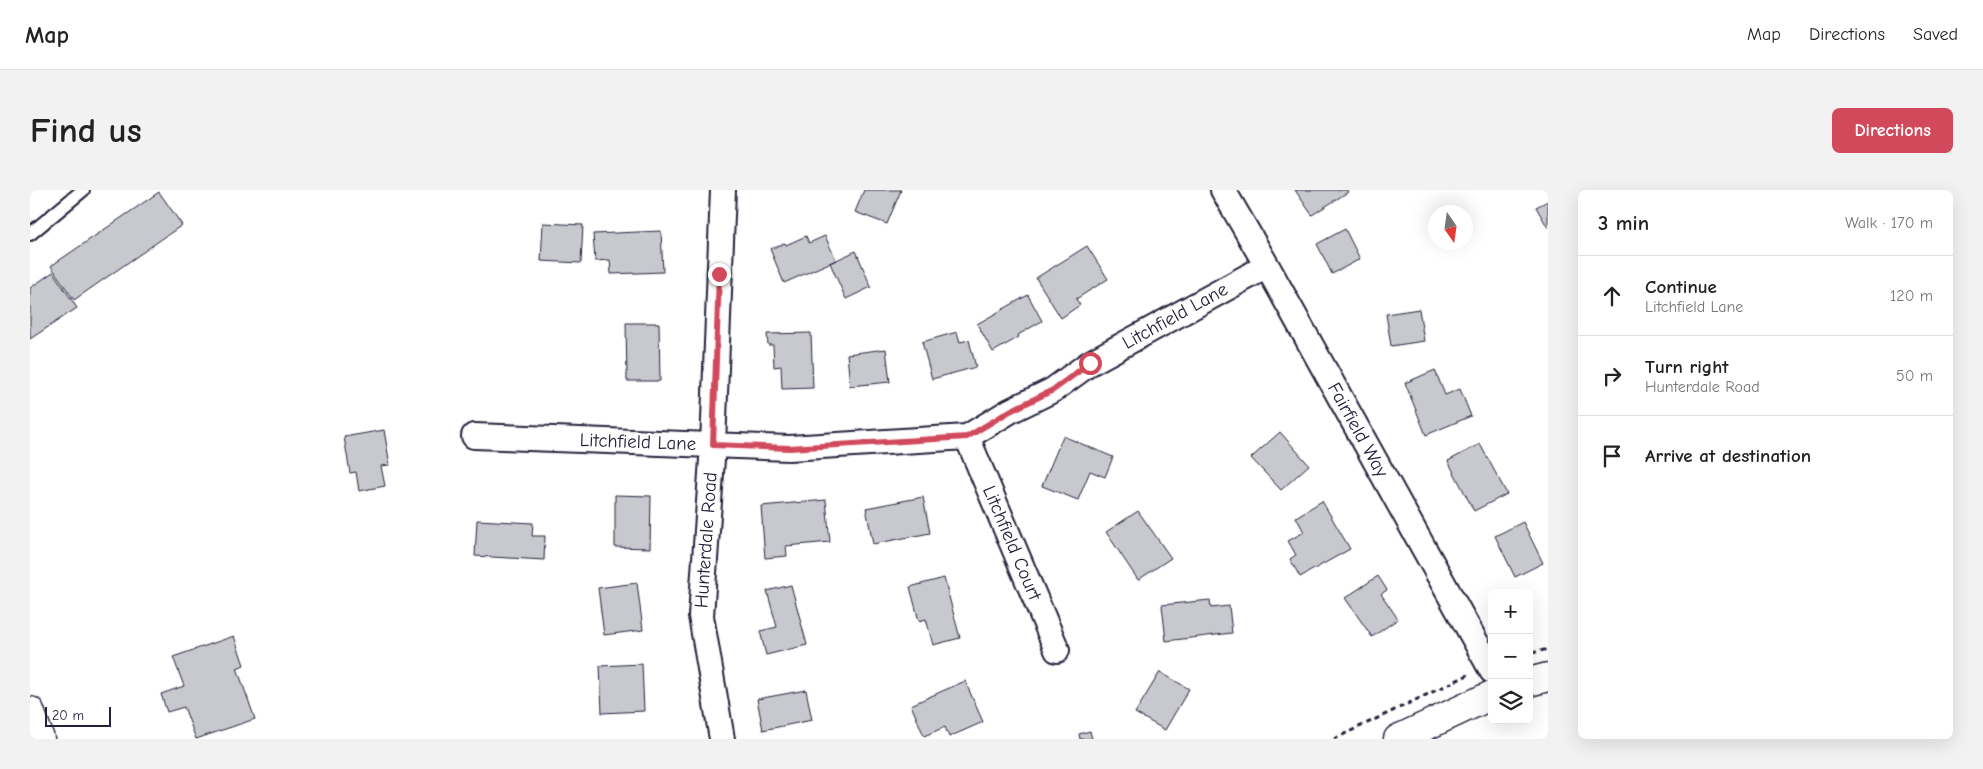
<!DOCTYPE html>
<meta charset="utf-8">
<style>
body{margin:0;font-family:"Comic Neue",sans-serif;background:#f2f2f2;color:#222}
.controls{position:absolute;right:15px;bottom:15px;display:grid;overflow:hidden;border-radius:8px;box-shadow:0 5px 20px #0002}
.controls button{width:45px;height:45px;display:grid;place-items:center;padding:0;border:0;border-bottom:1px solid #e0e0e0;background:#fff;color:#222;font:25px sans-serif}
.compass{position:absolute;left:1398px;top:15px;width:45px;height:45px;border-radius:50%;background:#fff;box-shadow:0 5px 20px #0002;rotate:167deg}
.scale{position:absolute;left:15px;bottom:12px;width:66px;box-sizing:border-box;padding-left:5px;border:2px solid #22223b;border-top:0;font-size:14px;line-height:18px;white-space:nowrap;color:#22223b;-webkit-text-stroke:4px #fff;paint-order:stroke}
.stop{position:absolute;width:15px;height:15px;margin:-11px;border:4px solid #d1495b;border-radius:50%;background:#fff}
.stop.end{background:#d1495b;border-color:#fff;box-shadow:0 1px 5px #0008}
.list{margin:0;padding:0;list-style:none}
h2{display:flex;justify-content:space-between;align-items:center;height:65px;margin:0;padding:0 20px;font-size:21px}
h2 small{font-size:16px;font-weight:400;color:#767676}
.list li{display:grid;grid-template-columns:32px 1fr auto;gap:15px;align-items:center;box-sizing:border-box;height:80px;padding:0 20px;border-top:1px solid #e0e0e0}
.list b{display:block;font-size:19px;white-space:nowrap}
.list p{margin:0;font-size:16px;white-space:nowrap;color:#767676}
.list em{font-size:16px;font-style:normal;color:#767676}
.icon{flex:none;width:28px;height:28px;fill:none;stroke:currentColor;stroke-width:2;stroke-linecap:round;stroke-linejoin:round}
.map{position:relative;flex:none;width:1518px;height:549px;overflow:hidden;border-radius:8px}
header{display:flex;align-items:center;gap:30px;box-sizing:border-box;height:70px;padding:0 25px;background:#fff;border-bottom:1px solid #e0e0e0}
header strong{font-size:24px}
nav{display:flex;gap:28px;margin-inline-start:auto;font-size:18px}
.intro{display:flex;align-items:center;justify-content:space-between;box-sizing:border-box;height:120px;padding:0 30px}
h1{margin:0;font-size:35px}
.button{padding:12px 22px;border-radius:8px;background:#d1495b;color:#fff;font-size:18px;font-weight:700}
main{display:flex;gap:30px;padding:0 30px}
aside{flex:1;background:#fff;border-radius:8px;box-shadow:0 5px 20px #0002}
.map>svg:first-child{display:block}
.building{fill:#c8c8cf;stroke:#22223b}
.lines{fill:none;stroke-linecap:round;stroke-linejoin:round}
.service-casing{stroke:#22223b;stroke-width:16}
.minor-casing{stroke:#22223b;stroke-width:28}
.tertiary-casing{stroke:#22223b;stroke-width:31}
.path{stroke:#22223b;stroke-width:3;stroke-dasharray:5 4;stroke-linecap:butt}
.service{stroke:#fff;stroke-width:12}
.minor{stroke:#fff;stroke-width:24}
.tertiary{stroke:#fff;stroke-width:28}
.route{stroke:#d1495b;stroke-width:6}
.labels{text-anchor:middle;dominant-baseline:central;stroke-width:4.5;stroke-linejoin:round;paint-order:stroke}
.street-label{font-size:19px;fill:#22223b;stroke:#fff}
</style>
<header>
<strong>Map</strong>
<nav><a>Map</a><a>Directions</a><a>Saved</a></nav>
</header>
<div class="intro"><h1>Find us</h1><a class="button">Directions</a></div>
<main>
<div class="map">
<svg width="1518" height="549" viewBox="0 0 1518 549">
<rect width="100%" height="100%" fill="#fff"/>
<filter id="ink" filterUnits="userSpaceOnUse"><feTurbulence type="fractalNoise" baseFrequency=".02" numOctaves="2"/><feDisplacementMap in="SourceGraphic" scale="10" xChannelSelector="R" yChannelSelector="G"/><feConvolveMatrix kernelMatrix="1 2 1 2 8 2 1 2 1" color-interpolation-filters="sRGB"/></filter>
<g filter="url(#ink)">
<path class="building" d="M834,0H871L857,34L825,22Z
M1265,0H1317L1318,2L1282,25Z
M129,2L152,35L44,110L21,76Z
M1518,11V38L1506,17Z
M513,33L553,35L551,73L511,71Z
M1315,39L1330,69L1302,84L1287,54Z
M631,41L633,82L581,84L580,70L565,71L563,44Z
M776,46L779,53L795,46L806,70L754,93L740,59L755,53L756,55Z
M1057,56L1078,89L1046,109L1050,115L1031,128L1006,88Z
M826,61L841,97L816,109L800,73Z
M23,82L47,118L0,149V98Z
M998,105L1012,131L988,145L989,147L963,162L947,134Z
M1389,119L1394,151L1361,156L1356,124Z
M596,133H629L630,191H597Z
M927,142L930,152L939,150L946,177L902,189L892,152Z
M781,143L783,198L752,199L751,176L744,177L743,155H738L737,144Z
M856,159L860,192L820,196L817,164Z
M1405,180L1415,205L1430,199L1441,226L1396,245L1375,193Z
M354,240L360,275L351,276L355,296L329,301L326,282L320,283L314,247Z
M1250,242L1279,275L1251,300L1221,268Z
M1033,246L1083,267L1075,287L1060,281L1048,310L1012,296Z
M1450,254L1477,304L1444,321L1418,271Z
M585,305L621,306L620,358L585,357Z
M893,307L900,343L843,354L836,318Z
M796,310L800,352L756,356L757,366L735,368L731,316Z
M1292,311L1320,359L1270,387L1260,369L1266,365L1258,351L1274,342L1266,327Z
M1108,321L1141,368L1108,390L1076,342Z
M447,330L503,333L502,346H515L514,370L445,366Z
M1493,332L1513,373L1485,387L1465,346Z
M1348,386L1357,400L1351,404L1368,429L1342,447L1315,408Z
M914,388L930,448L903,455L896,429L889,431L880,397Z
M607,393L613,440L574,445L568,398Z
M761,395L777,455L736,465L730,441L747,437L737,401Z
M1180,410L1181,418L1199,416L1202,443L1136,451L1132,415Z
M204,446L214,475L207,478L225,529L166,549L154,517L137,522L131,504L154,496L143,467Z
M612,474L614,521L572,523L570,476Z
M1130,482L1159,499L1135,540L1105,523Z
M935,491L953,532L919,547L915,537L894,546L881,515Z
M776,500L782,530L733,540L727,509Z
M1060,541L1062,549H1050L1049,544Z"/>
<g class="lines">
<defs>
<path id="service" d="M0,44L53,0"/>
<path id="minor" d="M1193,0L1237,76L1462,481
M444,246L759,258L937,247L980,221L1023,200L1060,173L1237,76
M937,247L1027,460
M692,549L671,426L683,255L693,0"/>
<path id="tertiary" d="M1499,492L1518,487
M0,521L10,549
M1368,549L1462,505"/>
</defs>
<use href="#service" class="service-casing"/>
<use href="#minor" class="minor-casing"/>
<use href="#tertiary" class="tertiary-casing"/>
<path class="path" d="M1502,463L1518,459
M1304,549L1440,484"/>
<use href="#service" class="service"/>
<use href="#minor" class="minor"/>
<use href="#tertiary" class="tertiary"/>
</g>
</g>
<g class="lines" filter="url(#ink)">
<path class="route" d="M689,84L683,255L759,258L937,247L980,221L1023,200L1060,173"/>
</g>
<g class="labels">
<g class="street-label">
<text transform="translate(1145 126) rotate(-29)">Litchfield Lane</text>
<text transform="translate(1328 240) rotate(61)">Fairfield Way</text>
<text transform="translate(608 252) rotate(2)">Litchfield Lane</text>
<text transform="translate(676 350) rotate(-86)">Hunterdale Road</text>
<text transform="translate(982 353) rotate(67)">Litchfield Court</text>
</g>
</g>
</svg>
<div class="controls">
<button>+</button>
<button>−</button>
<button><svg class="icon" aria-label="layers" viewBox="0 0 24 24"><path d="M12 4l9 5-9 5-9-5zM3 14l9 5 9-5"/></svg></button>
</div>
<svg class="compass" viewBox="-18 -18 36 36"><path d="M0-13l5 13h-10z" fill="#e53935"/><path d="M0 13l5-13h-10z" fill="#767676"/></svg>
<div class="scale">20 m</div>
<div class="stop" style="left:1060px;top:173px"></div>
<div class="stop end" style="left:689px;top:84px"></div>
</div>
<aside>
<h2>3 min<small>Walk · 170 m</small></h2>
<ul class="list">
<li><svg class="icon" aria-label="ahead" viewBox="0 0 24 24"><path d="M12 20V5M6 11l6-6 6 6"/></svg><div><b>Continue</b><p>Litchfield Lane</p></div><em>120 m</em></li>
<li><svg class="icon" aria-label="right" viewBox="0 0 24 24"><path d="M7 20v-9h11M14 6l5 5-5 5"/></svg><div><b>Turn right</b><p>Hunterdale Road</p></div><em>50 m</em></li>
<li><svg class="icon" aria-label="arrive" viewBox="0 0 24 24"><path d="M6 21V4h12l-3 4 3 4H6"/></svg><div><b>Arrive at destination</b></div></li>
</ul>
</aside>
</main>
